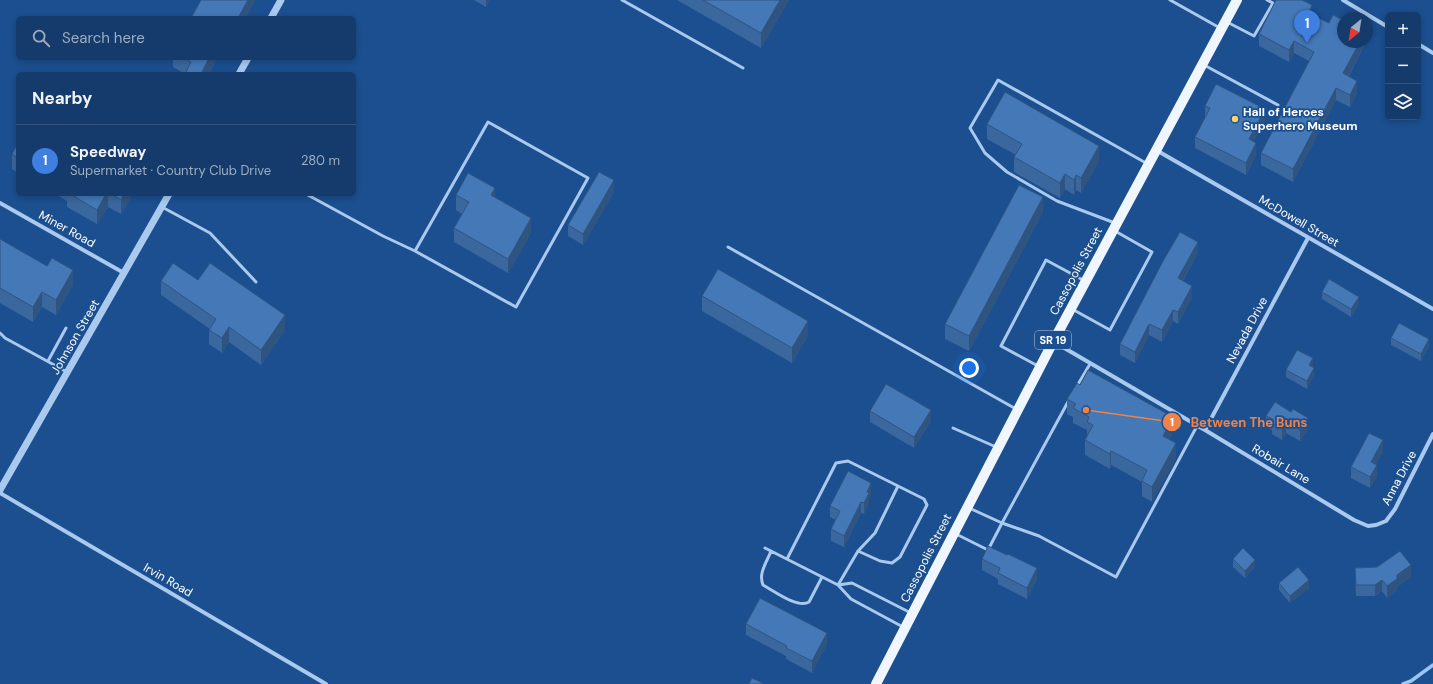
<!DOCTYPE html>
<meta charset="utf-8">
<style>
body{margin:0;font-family:"DM Sans",sans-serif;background:#214673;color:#f1f3f6}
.controls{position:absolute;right:12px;top:12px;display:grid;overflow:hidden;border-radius:6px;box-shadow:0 2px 6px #0003}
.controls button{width:36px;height:36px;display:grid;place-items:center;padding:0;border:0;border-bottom:1px solid #33557e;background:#143b6b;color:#f1f3f6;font:20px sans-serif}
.compass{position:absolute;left:1337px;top:12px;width:36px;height:36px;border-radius:50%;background:#143b6b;box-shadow:0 2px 6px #0003;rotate:210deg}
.you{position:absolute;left:969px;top:368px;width:14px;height:14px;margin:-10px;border:3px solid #fff;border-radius:50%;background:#1a73e8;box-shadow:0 0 0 6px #1a73e833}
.badge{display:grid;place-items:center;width:26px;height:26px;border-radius:50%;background:#ffd166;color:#fff;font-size:13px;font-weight:700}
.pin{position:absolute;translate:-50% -33px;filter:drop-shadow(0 1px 2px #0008)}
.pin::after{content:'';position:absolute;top:21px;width:14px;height:12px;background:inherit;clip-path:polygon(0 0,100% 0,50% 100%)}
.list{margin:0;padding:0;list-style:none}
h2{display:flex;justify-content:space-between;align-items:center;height:52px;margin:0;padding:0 16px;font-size:17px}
h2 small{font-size:13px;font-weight:400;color:#9dadc1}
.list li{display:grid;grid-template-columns:26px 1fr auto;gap:12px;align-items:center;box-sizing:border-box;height:72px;padding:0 16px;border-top:1px solid #33557e}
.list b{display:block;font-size:15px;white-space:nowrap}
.list p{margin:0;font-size:13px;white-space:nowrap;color:#9dadc1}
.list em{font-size:13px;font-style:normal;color:#9dadc1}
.icon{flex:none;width:22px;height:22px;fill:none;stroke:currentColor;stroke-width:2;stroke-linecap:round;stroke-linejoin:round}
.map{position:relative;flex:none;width:1433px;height:684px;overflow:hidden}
.search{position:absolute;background:#143b6b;box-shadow:0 2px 6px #0003;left:16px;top:16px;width:340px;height:44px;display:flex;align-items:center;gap:10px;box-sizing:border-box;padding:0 14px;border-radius:6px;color:#9dadc1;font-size:15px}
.panel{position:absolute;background:#143b6b;box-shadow:0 2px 6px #0003;left:16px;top:72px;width:340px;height:124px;border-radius:6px}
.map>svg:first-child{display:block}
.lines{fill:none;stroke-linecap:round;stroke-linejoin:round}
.stream{stroke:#9cc4f0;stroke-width:3.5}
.service{stroke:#a9c9ee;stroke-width:3}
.minor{stroke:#a9c9ee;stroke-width:4}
.tertiary{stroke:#a9c9ee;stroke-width:7}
.primary{stroke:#f0f6ff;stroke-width:10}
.wall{fill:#3a679d}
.shaded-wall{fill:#305480}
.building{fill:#4478b7;stroke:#305480}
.poi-dot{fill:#ffd166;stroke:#1b4f8f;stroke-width:1.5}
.labels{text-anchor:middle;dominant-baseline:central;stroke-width:3.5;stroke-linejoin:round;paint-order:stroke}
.shield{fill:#1b4f8f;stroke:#bbcadd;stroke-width:1}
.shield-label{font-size:11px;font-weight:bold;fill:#fff}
.poi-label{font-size:12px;font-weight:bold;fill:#fff;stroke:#1b4f8f;text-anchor:start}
.street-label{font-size:12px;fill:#fff;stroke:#1b4f8f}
.leader{fill:none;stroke:#ee8249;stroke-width:1.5}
.callout-dot{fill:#ee8249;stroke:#1b4f8f;stroke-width:1.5}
.mark-label{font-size:12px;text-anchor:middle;font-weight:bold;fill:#fff}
.callout-label{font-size:13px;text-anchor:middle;font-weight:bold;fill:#ee8249;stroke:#1b4f8f;stroke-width:3.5;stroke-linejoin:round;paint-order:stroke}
</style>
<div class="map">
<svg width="1433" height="684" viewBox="0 0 1433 684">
<rect width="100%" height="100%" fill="#1b4f8f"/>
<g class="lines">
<path class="stream" d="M1403,684L1411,681L1433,665"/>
<path class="service" d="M622,0L743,68
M1170,0L1220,28
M1227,22L1254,36L1273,3L1267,0
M1204,65L1278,105
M306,194L383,236L415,251L516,307L588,178L488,122L415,251
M162,207L210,233L256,282
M1115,223L1057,201L1007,172L985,153L970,128L998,80L1146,163
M728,247L1016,409
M1072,309L1110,330L1152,252L1115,231
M0,333L5,338L67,372
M48,361L66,328
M1038,366L1001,346L1046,260L1083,280
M1077,386L1090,364
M953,428L996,447
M969,508L1002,523L1069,400
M956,534L990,551
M765,548L838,585L851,599L903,627
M988,550L1002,523L1039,536L1116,577L1197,426
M771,551C767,562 758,573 763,585C774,591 798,609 809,602L822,577
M858,551L875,533L898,486
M787,559L836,463L848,461L924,499L927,505L900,557L892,563L880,561L858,551L838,585
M838,585L852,583L911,613"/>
<path class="minor" d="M1343,0L1388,27
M1418,44L1433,53
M1156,150L1433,309
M0,203L124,273
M1054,342L1205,430L1354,520L1368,526L1376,525L1386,521L1395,509L1433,434
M1205,430L1308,238
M0,493L326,684"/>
<path class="tertiary" d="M271,18L281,0
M239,74L248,58
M0,490L169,194"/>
<path class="primary" d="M876,684L1053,342L1237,0"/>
</g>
<path class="wall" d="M474,0H489L486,7Z
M677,0H789L761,48Z
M1312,15L1365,42V44L1349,76L1357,93L1350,107L1336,100L1293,182L1261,165V153L1309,61L1294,53L1289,62L1259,46V34Z
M173,58H217L209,74H185L173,67Z
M1205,106L1265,120L1253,142L1256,155L1246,175L1195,148V137L1205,117Z
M987,124L1099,161L1081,193L1076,190L1074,195L1065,189L1060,198L1014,172V157L1016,155L987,139Z
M18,143V173L12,169V154Z
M614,192L583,245L568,236V225Z
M55,194H133L121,214L108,207L97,224L67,207V201Z
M456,195L495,197L531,233L508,273L454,242V228L462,214L456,210Z
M1043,212L969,351L945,339V324Z
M0,239L73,285L56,315L42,307L33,322L0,303Z
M1198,253L1183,281L1192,297L1178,324L1173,321L1162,342L1149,335L1135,363L1120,355V344Z
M198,280L285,330L261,365L229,342L222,353L209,344V330L210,329L161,295V281Z
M1322,292L1359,304L1351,317L1322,299Z
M702,296L808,336L792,363L702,311Z
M1391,338L1429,346L1421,361L1391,345Z
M1313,366L1314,375L1307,389L1286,377V370Z
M1067,399L1173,432L1169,439L1176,458L1152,502L1142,496V482L1111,465L1110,469L1085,455V440L1087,437V430L1073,423V417L1067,414Z
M1275,402L1308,429L1300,441L1286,433L1282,440L1272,434V430L1266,427V416Z
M870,411L931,421L914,448L870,422Z
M1383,452L1376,464L1377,476L1370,488L1351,478V467Z
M871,494L869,498V504L864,514L861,513L844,547L831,541V529L836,520L830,517V506Z
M1007,555L1037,579L1027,599L998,584V579L982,570V559Z
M1233,559L1255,567L1245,578L1233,567Z
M1355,568L1411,577L1397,587V590L1387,598L1382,591L1375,596H1356Z
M1279,583L1309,588L1290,603L1279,590Z
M746,624L827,644L812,673L786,659V656L746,635Z"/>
<path class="shaded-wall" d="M248,0H256L246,18H238Z
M486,0H489L486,7Z
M780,0H789L761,48V33Z
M1312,5V18L1308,13Z
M1294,41V53L1289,62V50Z
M1360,42H1365V44L1343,86V73Z
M209,58H217L209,74H201Z
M1357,81V93L1350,107V95Z
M1336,88V100L1293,182V169Z
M1265,109V120L1249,151V139Z
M1256,143V155L1246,175V163Z
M1099,146V161L1081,193V178Z
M1065,174V189L1060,198V183Z
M1076,175V190L1074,195V180Z
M614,180V192L583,245V234Z
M495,188V203L491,195Z
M106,194H108V207L97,224V210Z
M124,194H133L121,214V200Z
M1043,197V212L969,351V336Z
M531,218V233L508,273V259Z
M1198,242V253L1178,289V278Z
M73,270V285L56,315V300Z
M1192,286V297L1178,324V312Z
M42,292V307L33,322V307Z
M1359,297V304L1351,317V309Z
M1173,310V321L1162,342V330Z
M285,315V330L261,365V350Z
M808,321V336L792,363V348Z
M1149,324V335L1135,363V352Z
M229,327V342L222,353V338Z
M1429,339V346L1421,361V354Z
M1313,358V366L1309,372V365Z
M1314,368V375L1307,389V381Z
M931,410V421L914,448V437Z
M1173,417V432L1163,450V436Z
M1308,418V429L1300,441V430Z
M1286,421V433L1282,440V429Z
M1383,440V452L1371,473V462Z
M1176,443V458L1152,502V487Z
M1111,451V465L1110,469V454Z
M1377,465V476L1370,488V477Z
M871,483V494L869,498V504L864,514V503L867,492Z
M861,502V513L844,547V536Z
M1255,560V567L1245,578V571Z
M1411,565V577L1397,587V590L1387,598V586L1397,575Z
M1037,568V579L1027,599V588Z
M1309,580V588L1290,603V596Z
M1382,580V591L1375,596V585Z
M827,633V644L812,673V661Z"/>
<path class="building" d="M201,0H248L238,18H191Z
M703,0H780L761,33Z
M1276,0H1302L1312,5L1308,13L1329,23L1333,15L1343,20V42H1360L1343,73L1357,81L1350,95L1336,88L1293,169L1261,153L1314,52L1294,41L1289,50L1259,34Z
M184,58H209L201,74H185L191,62Z
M1216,84L1265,109L1249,139L1256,143L1246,163L1195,137L1210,108L1205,106Z
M1005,92L1099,146L1081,178L1076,175L1074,180L1065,174L1060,183L1014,157L1022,144L987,124Z
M18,143V158L12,154Z
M599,172L614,180L583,234L568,225Z
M468,173L495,188L491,195L531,218L508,259L454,228L469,202L456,195Z
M1019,185L1043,197L969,336L945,324Z
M70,194H106L97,210Z
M111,194H124L121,200Z
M1180,232L1198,242L1178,278L1192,286L1178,312L1173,310L1162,330L1149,324L1135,352L1120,344L1163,261Z
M0,239L47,266L52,258L73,270L56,300L42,292L33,307L0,288Z
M173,263L198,280L210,263L285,315L261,350L229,327L222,338L209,330L216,319L161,281Z
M718,269L808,321L792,348L702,296Z
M1329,279L1359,297L1351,309L1322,292Z
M1399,323L1429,339L1421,354L1391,338Z
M1297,350L1313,358L1309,365L1314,368L1307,381L1286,370Z
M1088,370L1173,417L1163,436L1176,443L1152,487L1142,481L1147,470L1111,451L1110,454L1085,440L1093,425L1087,422L1089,417L1073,408L1076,404L1067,399L1077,383L1080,385Z
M886,384L931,410L914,437L870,411Z
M1275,402L1291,412L1293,409L1308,418L1300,430L1286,421L1282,429L1272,423L1274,420L1266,416Z
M1369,433L1383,440L1371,462L1377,465L1370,477L1351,467Z
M848,471L871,483L867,492L869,493L864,503L861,502L844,536L831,529L840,511L830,506Z
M988,546L1007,555L1008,554L1037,568L1027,588L998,573L1000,568L982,559Z
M1243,548L1255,560L1245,571L1233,559Z
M1400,551L1411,565L1397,575V579L1387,586L1382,580L1375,585H1356L1355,568L1377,567Z
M1298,567L1309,580L1290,596L1279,583Z
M760,598L827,633L812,661L786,648L787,646L746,624Z
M752,678L764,684H749Z"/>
<circle class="poi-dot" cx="1235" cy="119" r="4"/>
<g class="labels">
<rect class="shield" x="1035" y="331" width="36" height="18" rx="3"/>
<g class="shield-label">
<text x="1053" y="340">SR 19</text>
</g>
<g class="poi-label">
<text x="1243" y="112">Hall of Heroes<tspan x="1243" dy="14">Superhero Museum</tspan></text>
</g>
<g class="street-label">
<text transform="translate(1299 221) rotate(30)">McDowell Street</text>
<text transform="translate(67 229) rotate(29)">Miner Road</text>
<text transform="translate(1076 271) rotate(-62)">Cassopolis Street</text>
<text transform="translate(1247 330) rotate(-62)">Nevada Drive</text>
<text transform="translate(75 337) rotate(-60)">Johnson Street</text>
<text transform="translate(1281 464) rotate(31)">Robair Lane</text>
<text transform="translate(1399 478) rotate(-62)">Anna Drive</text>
<text transform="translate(926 558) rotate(-63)">Cassopolis Street</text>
<text transform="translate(168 580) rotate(30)">Irvin Road</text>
</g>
</g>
<path class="leader" d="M1086 410L1172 422"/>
<g class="callout-dot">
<circle cx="1086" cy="410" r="4"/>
<circle cx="1172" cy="422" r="10"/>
</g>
<g class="mark-label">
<text x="1172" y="426">1</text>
</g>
<g class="callout-label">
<text x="1249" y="427">Between The Buns</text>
</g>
</svg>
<div class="controls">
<button>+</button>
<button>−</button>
<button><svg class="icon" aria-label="layers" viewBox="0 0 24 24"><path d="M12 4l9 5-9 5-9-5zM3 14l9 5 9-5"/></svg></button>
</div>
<svg class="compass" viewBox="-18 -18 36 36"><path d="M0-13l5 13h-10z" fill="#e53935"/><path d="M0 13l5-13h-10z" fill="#9dadc1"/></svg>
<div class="you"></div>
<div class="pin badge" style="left:1307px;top:43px;background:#3f7fe0">1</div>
<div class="search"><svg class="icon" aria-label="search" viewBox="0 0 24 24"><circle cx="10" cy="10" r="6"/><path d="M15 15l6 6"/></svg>Search here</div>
<section class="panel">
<h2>Nearby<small></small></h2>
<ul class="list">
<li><span class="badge" style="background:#3f7fe0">1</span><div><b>Speedway</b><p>Supermarket · Country Club Drive</p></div><em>280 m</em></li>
</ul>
</section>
</div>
